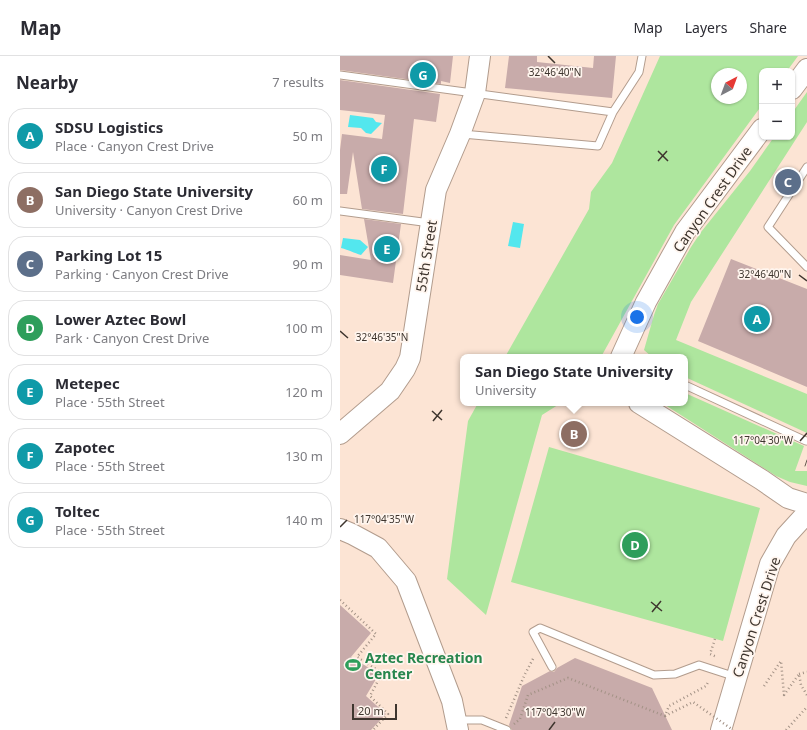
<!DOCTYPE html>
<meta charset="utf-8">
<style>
body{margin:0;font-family:"Noto Sans",sans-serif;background:#f7f7f7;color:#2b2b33}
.controls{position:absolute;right:12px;top:12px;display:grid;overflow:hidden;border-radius:8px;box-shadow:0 1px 3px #0004}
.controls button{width:36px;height:36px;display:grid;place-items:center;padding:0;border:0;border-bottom:1px solid #e1e1e2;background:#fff;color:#2b2b33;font:20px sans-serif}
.compass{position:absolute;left:371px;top:12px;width:36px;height:36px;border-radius:50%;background:#fff;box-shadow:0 1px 3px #0004;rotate:41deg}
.scale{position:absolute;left:12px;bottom:10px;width:45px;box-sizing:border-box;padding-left:4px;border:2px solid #3e352e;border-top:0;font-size:11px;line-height:14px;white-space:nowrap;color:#3e352e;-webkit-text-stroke:3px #fff5ee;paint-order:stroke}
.you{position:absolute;left:297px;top:261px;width:14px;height:14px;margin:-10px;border:3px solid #fff;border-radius:50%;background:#1a73e8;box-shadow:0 0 0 6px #1a73e833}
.badge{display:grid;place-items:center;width:26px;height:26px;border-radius:50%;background:#1a73e8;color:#fff;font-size:13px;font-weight:700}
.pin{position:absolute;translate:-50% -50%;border:2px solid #fff;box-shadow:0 1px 4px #0006}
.popup{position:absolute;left:120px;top:298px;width:228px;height:52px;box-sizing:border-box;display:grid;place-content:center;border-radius:8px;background:#fff;filter:drop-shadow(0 1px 3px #0005);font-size:13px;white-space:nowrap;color:#7c7c81}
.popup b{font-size:15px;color:#2b2b33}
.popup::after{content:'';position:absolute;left:50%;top:100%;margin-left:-8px;border:8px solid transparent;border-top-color:#fff}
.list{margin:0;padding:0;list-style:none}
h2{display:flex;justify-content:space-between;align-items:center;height:52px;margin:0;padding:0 16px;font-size:17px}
h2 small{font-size:13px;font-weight:400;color:#7c7c81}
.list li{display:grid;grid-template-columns:26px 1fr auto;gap:12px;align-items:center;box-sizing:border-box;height:56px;margin:0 8px 8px;padding:0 8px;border:1px solid #e1e1e2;border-radius:16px}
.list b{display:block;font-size:15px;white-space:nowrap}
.list p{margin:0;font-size:13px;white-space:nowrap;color:#7c7c81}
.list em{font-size:13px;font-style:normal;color:#7c7c81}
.map{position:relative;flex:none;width:467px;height:674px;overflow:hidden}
header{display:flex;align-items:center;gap:24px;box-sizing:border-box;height:56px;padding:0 20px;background:#fff;border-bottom:1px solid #e1e1e2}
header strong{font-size:19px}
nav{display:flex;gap:22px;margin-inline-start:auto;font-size:14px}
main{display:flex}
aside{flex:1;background:#fff}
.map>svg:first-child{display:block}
.green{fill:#aee69e;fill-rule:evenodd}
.water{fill:#53e7ee}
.building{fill:#c8abaa}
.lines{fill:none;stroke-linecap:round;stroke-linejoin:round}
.lane-casing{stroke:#b29c8d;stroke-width:9}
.secondary-casing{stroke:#b29c8d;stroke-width:22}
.path{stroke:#a29185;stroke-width:2.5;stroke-dasharray:1 3;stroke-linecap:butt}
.lane{stroke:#fff;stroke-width:7}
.secondary{stroke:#fff;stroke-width:20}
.tram{stroke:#685b52;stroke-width:1}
.path-bridge{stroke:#a29185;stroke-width:2.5;stroke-dasharray:1 3;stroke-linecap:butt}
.ticks{fill:none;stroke:#3e352e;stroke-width:1.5}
.labels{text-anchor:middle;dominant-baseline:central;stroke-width:3.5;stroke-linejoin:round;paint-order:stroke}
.street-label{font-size:14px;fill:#3e352e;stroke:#fff5ee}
.leisure-label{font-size:14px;font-weight:bold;fill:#27864d;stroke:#fff5ee;text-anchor:start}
.ticks-label{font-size:10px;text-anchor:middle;fill:#3e352e;stroke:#fff5ee;stroke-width:3.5;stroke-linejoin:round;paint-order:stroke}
</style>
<header>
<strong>Map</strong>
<nav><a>Map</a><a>Layers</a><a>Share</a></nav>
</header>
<main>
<aside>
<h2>Nearby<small>7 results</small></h2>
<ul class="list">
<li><span class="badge" style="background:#0f9aa8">A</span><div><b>SDSU Logistics</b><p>Place · Canyon Crest Drive</p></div><em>50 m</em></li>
<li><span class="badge" style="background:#8d6e63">B</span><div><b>San Diego State University</b><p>University · Canyon Crest Drive</p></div><em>60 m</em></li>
<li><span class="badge" style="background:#5c6f8a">C</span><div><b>Parking Lot 15</b><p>Parking · Canyon Crest Drive</p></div><em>90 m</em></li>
<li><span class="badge" style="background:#2e9e5b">D</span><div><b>Lower Aztec Bowl</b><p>Park · Canyon Crest Drive</p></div><em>100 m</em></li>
<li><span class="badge" style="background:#0f9aa8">E</span><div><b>Metepec</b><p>Place · 55th Street</p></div><em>120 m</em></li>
<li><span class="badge" style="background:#0f9aa8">F</span><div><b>Zapotec</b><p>Place · 55th Street</p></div><em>130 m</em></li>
<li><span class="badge" style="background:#0f9aa8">G</span><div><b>Toltec</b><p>Place · 55th Street</p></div><em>140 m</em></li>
</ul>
</aside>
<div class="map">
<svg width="467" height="674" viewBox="0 0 467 674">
<rect width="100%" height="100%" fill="#fce4d4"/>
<path class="green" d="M320,0H458L447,15H422V49L334,169L261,301H165L249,153L251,136L272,107ZM377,18H401V42H377Z
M467,36V66L351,246L336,284L467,338V377L345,321V301H312L304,294L314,259L318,248L351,191L361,176L410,115L434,81H452V57Z
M345,337L464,390L455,415H467V430L450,426L436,420L322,347H345Z
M138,347H221L202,359L146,559L107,523L128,365Z
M209,391L420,452L383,585L171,526Z"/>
<path class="water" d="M10,59L33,62L36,66L42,67L31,78L26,77L21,72L8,71Z
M173,166L184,168L180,192L168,190Z
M3,182L20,184L28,191L21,199C14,197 9,194 1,192Z"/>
<path class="building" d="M0,0H113L110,27L101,25V28L0,14Z
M169,0H197V6L253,12L254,0H276L272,42L165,32Z
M0,24L100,38L96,66L74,63L63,158L22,153L13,96L7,138H0V94L2,78L42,83L45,59L0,54Z
M24,163L61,168L53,227L0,219V199L31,204Z
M391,203L467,233V331L358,285Z
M0,549L31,577L11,601L39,618L26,640L46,658L31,674H0Z
M235,602L312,632L332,674H172L169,669L182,630L210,615L214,616L217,612Z"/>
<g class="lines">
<defs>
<path id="lane" d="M0,19L273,56
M122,78L258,90L273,56L299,16L302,0
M467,111L428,171L467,211
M0,155L90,167
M345,329L466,385
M212,611L193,576L200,572L314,619L335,618L359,609L396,621
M117,664H142L167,674"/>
<path id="secondary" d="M452,33L467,13
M281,301L306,246L345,176L422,73
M299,347L422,424L448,442L467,448
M0,378L50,335L65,313L70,302L96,134L120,78L135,37L140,0
M0,473L12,478L38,492L66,525L112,645L118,674
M381,674L430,508L446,480L467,457"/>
</defs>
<use href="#lane" class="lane-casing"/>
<use href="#secondary" class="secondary-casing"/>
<path class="path" d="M0,544L36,578L17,601L42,617L30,640L48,658L33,674
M375,583L370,598L377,601
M459,618L467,616
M424,630L441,605L444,639L459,618L461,629L467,639
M166,662L185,618L194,601
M174,668L180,663L188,639L228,622L325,660L329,650L366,630L368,626
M446,674L467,651"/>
<use href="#lane" class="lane"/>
<use href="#secondary" class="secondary"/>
<path class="tram" d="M465,410L467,404"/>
<path class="path-bridge" d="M325,660L353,646L393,674"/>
</g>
<path class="ticks" d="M208,0L215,7M318,95L328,105M318,105L327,95M459,219L467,225M0,275L8,282M92,355L102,364M93,365L102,354M460,385L467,377M0,471L7,464M311,546L322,555M312,556L321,545M209,674L215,666"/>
<defs>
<symbol id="stadium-bare" viewBox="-9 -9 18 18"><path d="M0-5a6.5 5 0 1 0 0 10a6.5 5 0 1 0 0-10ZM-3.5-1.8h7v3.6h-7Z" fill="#2e9e5b" stroke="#fff5ee" stroke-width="2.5" paint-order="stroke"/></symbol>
</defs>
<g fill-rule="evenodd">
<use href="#stadium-bare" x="2" y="598" width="22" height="22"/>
</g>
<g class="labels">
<g class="street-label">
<text transform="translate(372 143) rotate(-55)">Canyon Crest Drive</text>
<text transform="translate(86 200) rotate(-81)">55th Street</text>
<text transform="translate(416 561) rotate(-72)">Canyon Crest Drive</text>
</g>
<g class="leisure-label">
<text x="25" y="601">Aztec Recreation<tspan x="25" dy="16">Center</tspan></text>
</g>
</g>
<g class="ticks-label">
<text x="215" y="20">32°46'40"N</text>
<text x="425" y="222">32°46'40"N</text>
<text x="42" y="285">32°46'35"N</text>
<text x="423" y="388">117°04'30"W</text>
<text x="44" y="467">117°04'35"W</text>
<text x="215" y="660">117°04'30"W</text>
</g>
</svg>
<div class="controls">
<button>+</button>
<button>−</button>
</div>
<svg class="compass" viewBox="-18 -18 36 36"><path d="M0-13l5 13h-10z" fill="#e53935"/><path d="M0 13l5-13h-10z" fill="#7c7c81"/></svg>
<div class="scale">20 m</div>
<div class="you"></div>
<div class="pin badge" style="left:417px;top:263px;background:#0f9aa8">A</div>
<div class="pin badge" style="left:234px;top:378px;background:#8d6e63">B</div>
<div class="popup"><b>San Diego State University</b>University</div>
<div class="pin badge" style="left:448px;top:126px;background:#5c6f8a">C</div>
<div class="pin badge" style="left:295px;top:489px;background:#2e9e5b">D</div>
<div class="pin badge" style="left:47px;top:193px;background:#0f9aa8">E</div>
<div class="pin badge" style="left:44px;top:113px;background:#0f9aa8">F</div>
<div class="pin badge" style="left:83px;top:19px;background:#0f9aa8">G</div>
</div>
</main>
